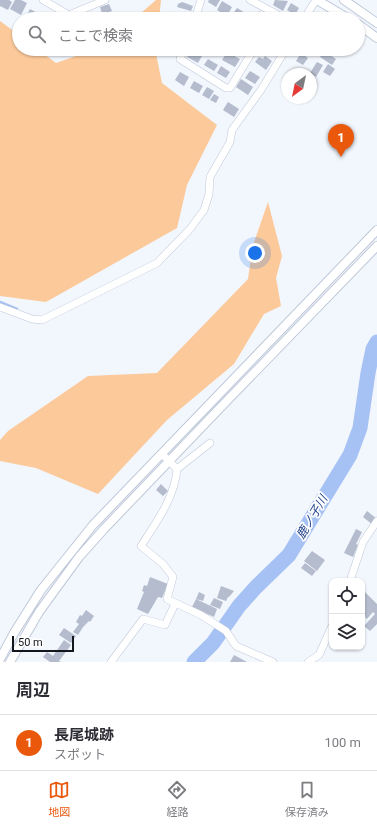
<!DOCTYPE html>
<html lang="ja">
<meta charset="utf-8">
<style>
body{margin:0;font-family:Roboto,"Noto Sans JP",sans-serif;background:#f7f7f7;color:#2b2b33}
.controls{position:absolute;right:12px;bottom:12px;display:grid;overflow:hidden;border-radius:8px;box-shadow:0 1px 3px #0004}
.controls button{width:36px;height:36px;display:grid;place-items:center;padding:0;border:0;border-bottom:1px solid #e1e1e2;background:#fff;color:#2b2b33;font:20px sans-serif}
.compass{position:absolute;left:281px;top:68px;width:36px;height:36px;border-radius:50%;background:#fff;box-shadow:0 1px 3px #0004;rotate:213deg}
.scale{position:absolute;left:12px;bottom:10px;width:62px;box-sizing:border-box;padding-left:4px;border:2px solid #13161c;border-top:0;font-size:11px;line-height:14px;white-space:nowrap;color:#13161c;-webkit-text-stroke:3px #fff;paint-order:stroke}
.you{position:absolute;left:255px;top:253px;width:14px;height:14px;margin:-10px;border:3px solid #fff;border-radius:50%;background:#1a73e8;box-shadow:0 0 0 6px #1a73e833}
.badge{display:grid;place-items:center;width:26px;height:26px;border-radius:50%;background:#ea580c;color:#fff;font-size:13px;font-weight:700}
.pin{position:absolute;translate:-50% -33px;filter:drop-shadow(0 1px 2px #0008)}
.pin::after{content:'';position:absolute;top:21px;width:14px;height:12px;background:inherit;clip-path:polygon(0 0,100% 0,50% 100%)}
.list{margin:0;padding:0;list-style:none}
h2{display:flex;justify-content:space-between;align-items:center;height:52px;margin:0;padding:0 16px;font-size:17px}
h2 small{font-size:13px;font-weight:400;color:#7c7c81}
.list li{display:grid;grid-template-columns:26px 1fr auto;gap:12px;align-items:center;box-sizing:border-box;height:56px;padding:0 16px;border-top:1px solid #e1e1e2}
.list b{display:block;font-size:15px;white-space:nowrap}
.list p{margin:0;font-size:13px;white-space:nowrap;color:#7c7c81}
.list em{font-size:13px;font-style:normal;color:#7c7c81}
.icon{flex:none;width:22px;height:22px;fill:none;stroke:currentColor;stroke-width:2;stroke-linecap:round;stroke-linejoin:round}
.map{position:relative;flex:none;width:377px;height:662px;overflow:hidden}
.search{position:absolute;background:#fff;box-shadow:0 1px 3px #0004;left:12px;right:12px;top:12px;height:44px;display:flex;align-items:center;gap:10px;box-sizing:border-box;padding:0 14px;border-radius:22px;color:#7c7c81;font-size:15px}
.sheet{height:108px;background:#fff}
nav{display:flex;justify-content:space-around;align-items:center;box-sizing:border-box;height:56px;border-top:1px solid #e1e1e2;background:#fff;font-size:11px;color:#7c7c81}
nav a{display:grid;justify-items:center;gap:2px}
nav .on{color:#ea580c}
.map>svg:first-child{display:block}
.green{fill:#fbc99a}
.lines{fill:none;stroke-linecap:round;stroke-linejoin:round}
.stream{stroke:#a6c1f4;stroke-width:2.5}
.river{stroke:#a6c1f4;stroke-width:15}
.building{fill:#b4bccd}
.minor-casing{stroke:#bfc8d9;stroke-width:8}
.tertiary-casing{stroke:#bfc8d9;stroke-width:10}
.minor{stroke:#fff;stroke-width:7}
.tertiary{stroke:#fff;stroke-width:8}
.labels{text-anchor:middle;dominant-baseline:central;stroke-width:3.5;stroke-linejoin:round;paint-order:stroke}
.water-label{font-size:12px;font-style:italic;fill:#1d3e87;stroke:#fff}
</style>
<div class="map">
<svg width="377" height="662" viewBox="0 0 377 662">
<rect width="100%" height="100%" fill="#f2f6fd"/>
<path class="green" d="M156,0H161L159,19H134Z
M0,21L19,35V49H37L56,63L96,49H155L162,83L217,125L187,185L177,228L46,302L0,296Z
M268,202L282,256L276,278L281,306L264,314L234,364L167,420L98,494L36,468L0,461V440L8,431L88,376L157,373L248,279L253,245Z"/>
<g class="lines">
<path class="stream" d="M0,302L17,309"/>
<path class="river" d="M194,662L213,643L239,606L256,587L289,555L350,455L360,428L368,373L373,349L377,342"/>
</g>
<path class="building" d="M0,0H9L12,2L8,10L0,6Z
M15,0H21L27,3L21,15L10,9Z
M209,0H220L216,7L208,2Z
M275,0L288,1L283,11L273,5Z
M222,1L232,7L227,16L217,10Z
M182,2L193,6L191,11L177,7L178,4Z
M291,3L299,8L295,15L287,10Z
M109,4L112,11L109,12L112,19H104L100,7Z
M237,8L247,14L244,19H239L232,15Z
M30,9L41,15L39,19H25Z
M259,11L269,18L268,19H254Z
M99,14L101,19H86Z
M207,49H221L222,50L219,56Z
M266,49H278L273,56L265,51Z
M192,50L202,56L198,63L187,57Z
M324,51L336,59L332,65L320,57Z
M227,52L240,59L235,67L222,60Z
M301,53L308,58L303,65L296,61Z
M265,56L272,61L266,70L255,62L259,57L263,59Z
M208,59L218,65L214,71L204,65Z
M317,62L323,65L316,77L310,73Z
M328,64L335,69L330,76L323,72Z
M221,66L230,72L226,78L217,73Z
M250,71L260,77L255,84L245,78Z
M180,72L189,77L184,86L175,80Z
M241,79L253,87L248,95L236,87Z
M194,81L203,86L199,93L190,88Z
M207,87L214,91L209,99L202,95Z
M214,94L219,97L216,103L210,100Z
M228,102L239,109L234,117L223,110Z
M161,484L168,491L163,496L156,490Z
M367,511L377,519L373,525L363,517Z
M356,529L362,532L356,544L358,545L353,557L344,553Z
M312,551L325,560L317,571L304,561Z
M305,563L316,571L312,576L301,568Z
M150,577L168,584L162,598L158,597L148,614L137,609L144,592L142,591L144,585L147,586Z
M221,586L234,591L229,597H228L226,601L217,598Z
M199,592L205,595L203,601L196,599Z
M365,592L377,604V624L370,631L364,626L375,614L373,612L367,619L362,614V594Z
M214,598L223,602L220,609L210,605Z
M196,599L217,609L214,617L192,607Z
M86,610L94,616L90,622L89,621L83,627L78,635L73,632L79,624L76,622L80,615L82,616Z
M64,628L76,636L71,643L59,635Z
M64,640L71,645L59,661L61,662H50L43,657L47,652L53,656Z
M234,655L247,662H230Z"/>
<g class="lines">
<defs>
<path id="minor" d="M43,0L69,15L105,0
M250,0L286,19
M195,19L201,0
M304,19L316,0
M184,49L180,59L226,88H230L254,49
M0,307L32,319L42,320L157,263L190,229L204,210L209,194L210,177L230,142L232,130L261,90L286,49
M162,454L177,469C175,497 156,523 141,546L163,564L173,577L167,599L201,615L226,631L236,646L273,662
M177,469L210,443
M350,581L363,542L377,521
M111,662L143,619L165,625L175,604
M308,662L319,655L332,626"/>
<path id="tertiary" d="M317,0L349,19
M344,0L377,23
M358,24L377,38
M0,659L14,633L41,590L93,525L377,230
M10,662L39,612L79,557L104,529L219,409L377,246"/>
</defs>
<use href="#minor" class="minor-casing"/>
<use href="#tertiary" class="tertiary-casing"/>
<use href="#minor" class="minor"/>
<use href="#tertiary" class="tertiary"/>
</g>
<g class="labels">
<g class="water-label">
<text transform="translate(312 517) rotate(-59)">鹿ノ子川</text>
</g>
</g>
</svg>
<div class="controls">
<button><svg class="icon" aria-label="locate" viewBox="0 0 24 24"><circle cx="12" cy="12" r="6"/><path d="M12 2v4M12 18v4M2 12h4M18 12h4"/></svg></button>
<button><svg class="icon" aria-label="layers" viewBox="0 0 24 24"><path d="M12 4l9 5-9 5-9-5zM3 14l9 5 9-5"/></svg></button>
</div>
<svg class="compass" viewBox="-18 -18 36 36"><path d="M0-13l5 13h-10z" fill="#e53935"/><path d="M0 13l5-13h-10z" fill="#7c7c81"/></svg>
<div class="scale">50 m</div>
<div class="you"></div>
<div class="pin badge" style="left:341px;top:157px">1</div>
<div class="search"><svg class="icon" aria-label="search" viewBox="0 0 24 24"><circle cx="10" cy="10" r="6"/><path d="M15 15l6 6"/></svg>ここで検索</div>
</div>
<section class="sheet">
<h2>周辺<small></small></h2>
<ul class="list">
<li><span class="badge">1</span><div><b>長尾城跡</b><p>スポット</p></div><em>100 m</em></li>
</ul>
</section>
<nav>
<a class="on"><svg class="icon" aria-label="map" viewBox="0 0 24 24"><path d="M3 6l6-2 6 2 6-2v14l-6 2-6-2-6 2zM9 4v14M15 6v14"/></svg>地図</a>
<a><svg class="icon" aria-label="directions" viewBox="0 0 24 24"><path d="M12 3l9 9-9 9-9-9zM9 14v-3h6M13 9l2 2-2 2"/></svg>経路</a>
<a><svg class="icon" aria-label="saved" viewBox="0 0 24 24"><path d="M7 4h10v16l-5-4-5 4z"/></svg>保存済み</a>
</nav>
